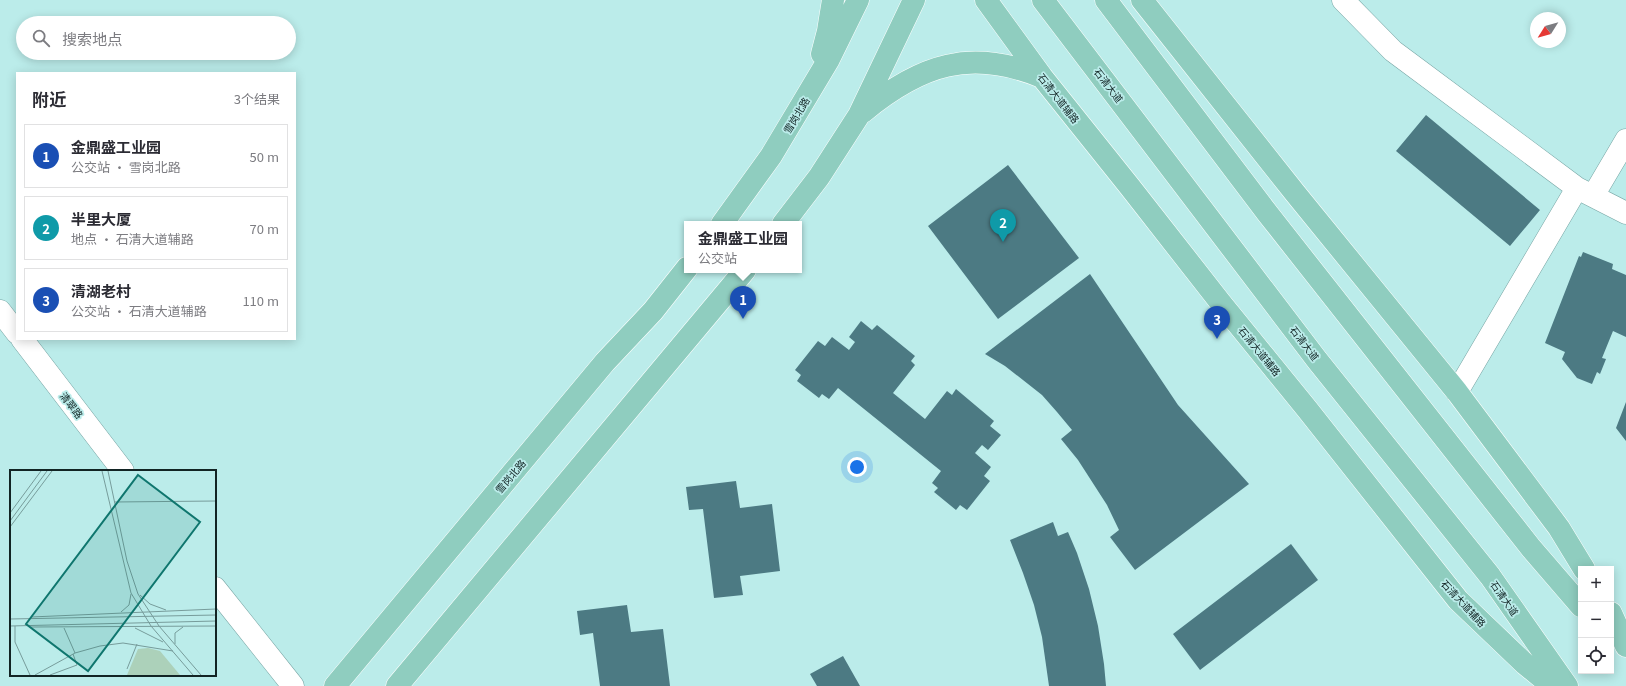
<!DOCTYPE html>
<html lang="zh">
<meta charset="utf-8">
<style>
body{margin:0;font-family:Georgia,"Noto Sans SC",serif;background:#f2f2f3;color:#2b2b33}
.controls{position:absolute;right:12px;bottom:12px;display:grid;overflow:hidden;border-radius:0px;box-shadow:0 2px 10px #0003}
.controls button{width:36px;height:36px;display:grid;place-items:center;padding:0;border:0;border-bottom:1px solid #e1e1e2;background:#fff;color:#2b2b33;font:20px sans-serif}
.compass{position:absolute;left:1530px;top:12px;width:36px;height:36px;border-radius:50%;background:#fff;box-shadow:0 2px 10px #0003;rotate:233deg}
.you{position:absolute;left:857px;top:467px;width:14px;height:14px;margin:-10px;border:3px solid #fff;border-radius:50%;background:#1a73e8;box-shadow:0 0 0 6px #1a73e833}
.badge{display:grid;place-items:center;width:26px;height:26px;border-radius:50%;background:#0b8043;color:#fff;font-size:13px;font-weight:700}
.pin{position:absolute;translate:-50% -33px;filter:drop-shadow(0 1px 2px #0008)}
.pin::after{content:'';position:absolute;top:21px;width:14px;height:12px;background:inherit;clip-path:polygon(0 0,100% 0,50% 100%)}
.popup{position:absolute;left:684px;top:221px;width:118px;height:52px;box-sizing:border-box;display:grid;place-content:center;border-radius:0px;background:#fff;filter:drop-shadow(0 1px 3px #0005);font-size:13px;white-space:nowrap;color:#7c7c81}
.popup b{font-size:15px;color:#2b2b33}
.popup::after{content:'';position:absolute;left:50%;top:100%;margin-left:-8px;border:8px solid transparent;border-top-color:#fff}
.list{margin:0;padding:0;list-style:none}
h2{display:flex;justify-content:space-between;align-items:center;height:52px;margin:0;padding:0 16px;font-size:17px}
h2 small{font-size:13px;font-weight:400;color:#7c7c81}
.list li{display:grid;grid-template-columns:26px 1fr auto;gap:12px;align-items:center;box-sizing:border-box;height:64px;margin:0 8px 8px;padding:0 8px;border:1px solid #e1e1e2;border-radius:0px}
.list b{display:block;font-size:15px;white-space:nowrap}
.list p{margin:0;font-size:13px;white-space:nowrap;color:#7c7c81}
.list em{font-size:13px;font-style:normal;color:#7c7c81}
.icon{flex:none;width:22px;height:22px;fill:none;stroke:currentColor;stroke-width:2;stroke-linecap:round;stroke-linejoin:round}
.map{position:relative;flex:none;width:1626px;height:686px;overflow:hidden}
.search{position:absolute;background:#fff;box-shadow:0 2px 10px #0003;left:16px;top:16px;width:280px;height:44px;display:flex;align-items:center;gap:10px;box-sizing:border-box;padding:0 14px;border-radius:22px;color:#7c7c81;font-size:15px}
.panel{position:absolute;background:#fff;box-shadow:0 2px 10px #0003;left:16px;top:72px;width:280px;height:268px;border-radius:0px}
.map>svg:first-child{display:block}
.building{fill:#4c7a83}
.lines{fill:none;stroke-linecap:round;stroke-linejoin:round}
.minor-casing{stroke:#76a4a3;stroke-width:23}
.major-casing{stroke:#fff;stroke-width:23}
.minor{stroke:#fff;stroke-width:22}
.major{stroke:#8fcdbf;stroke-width:22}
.labels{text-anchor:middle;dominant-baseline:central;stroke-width:3.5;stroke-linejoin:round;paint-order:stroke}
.street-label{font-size:10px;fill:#122424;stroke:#bbecea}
.inset-road{fill:none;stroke:#779c9b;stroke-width:1}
.view{fill:#0f766e;fill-opacity:0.15;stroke:#0f766e;stroke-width:2}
.inset-edge{fill:none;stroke:#122424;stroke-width:2}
</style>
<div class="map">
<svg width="1626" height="686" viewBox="0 0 1626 686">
<rect width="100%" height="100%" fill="#bbecea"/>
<path class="building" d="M1426,115L1540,210L1510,246L1396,151Z
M1008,165L1079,258L998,319L928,226Z
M1583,252L1613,264L1612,269L1626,275V337L1613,331L1602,358L1606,359L1600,374L1597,372L1592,384L1577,378L1562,359L1565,352L1545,343L1579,256L1581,257Z
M1090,274L1178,405L1249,484L1135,570L1110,537L1119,530L1107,505L1078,460L1061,439L1072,430L1057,412L1042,395L1005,366L985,354Z
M861,321L872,330L877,325L915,356L911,361L915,365L893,393L925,419L947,391L952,395L956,389L994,421L990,426L1001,435L988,450L982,445L975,453L991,467L984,476L990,481L967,510L960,505L956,510L934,492L938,488L932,483L941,471L838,388L829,399L822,394L819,398L797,381L801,375L795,370L818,341L825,346L832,337L849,350L855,342L849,337Z
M1626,402V441L1616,428Z
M736,481L740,508L772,504L780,571L740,576L743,595L714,598L703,509L689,510L686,487Z
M1053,522L1058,536L1068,532L1077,553L1089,589L1098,626L1104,664L1106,686H1049L1042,637L1034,605L1023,573L1010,540Z
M1291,544L1318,580L1200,670L1173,634Z
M627,605L631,632L663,629L670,686H600L593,633L580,635L577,611Z
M843,656L860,686H817L810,674Z"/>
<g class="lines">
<defs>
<path id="minor" d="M1343,0L1393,51L1577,188L1626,213
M1593,196L1626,140
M0,311L17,333
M22,339L123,471
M1457,392L1577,188
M215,588L293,686"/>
<path id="major" d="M986,0L1042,77L1130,187L1220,302L1307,409L1458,600L1525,664L1552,686
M1043,0L1317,360L1490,576L1567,686
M1106,0L1268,214L1531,548L1581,606
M1142,0L1295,193L1457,392L1559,528L1584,569
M822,54L828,31L833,0
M863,112C921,64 971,48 1042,77
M722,224L771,156L829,59L858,0
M783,224L819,177L859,115L914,0
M1611,613L1626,646
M335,686L605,362L653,311L687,268
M397,686L745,270"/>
</defs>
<use href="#minor" class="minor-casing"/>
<use href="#major" class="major-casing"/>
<use href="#minor" class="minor"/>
<use href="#major" class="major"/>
</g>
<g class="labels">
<g class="street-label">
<text transform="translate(1109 85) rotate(53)">石清大道</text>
<text transform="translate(1059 98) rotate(52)">石清大道辅路</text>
<text transform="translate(796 115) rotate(-59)">雪岗北路</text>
<text transform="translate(1305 343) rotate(53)">石清大道</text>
<text transform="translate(1260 351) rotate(51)">石清大道辅路</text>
<text transform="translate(72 405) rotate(52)">清翠路</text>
<text transform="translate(510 476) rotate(-50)">雪岗北路</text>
<text transform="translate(1505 598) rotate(55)">石清大道</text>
<text transform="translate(1464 603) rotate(47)">石清大道辅路</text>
</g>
</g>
<g transform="translate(10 470)">
<rect width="206" height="206" fill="#bbecea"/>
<path d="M138,178L150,181L170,205H117L128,179Z" fill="#acd1ba"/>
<path class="inset-road" d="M92,1L121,123L141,156L183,205M98,1L117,91L128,124L149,156L191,205M104,32L206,31M0,43L31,1M0,51L37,1M0,57L42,1M130,125L140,134L156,140M111,142L119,135L121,124M21,147L206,139M0,149L206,145M0,156L206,151M5,156V172L20,205M21,157L206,156M54,158L65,183M125,158L153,172M165,174V163L173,157M117,199L127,174M25,205L65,183L90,176L113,173L163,181M40,205L67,195L63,184"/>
<path class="view" d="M128,5L190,52L78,201L16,154Z"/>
<rect width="206" height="206" class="inset-edge"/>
</g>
</svg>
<div class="controls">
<button>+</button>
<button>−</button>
<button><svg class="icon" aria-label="locate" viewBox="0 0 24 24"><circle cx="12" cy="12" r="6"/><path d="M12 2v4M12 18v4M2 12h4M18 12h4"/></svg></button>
</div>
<svg class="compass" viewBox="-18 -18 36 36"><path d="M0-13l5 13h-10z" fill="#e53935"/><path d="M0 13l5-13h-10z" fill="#7c7c81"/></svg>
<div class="you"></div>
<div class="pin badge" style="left:743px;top:319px;background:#1a4fb4">1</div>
<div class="popup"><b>金鼎盛工业园</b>公交站</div>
<div class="pin badge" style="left:1003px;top:242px;background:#0f9aa8">2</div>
<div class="pin badge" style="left:1217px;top:339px;background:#1a4fb4">3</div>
<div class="search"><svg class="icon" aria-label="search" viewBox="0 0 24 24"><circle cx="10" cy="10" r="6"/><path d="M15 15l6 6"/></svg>搜索地点</div>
<section class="panel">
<h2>附近<small>3个结果</small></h2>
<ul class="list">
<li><span class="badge" style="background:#1a4fb4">1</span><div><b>金鼎盛工业园</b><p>公交站 · 雪岗北路</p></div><em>50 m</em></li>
<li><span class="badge" style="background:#0f9aa8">2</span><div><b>半里大厦</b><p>地点 · 石清大道辅路</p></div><em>70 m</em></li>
<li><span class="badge" style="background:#1a4fb4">3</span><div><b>清湖老村</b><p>公交站 · 石清大道辅路</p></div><em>110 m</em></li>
</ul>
</section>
</div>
